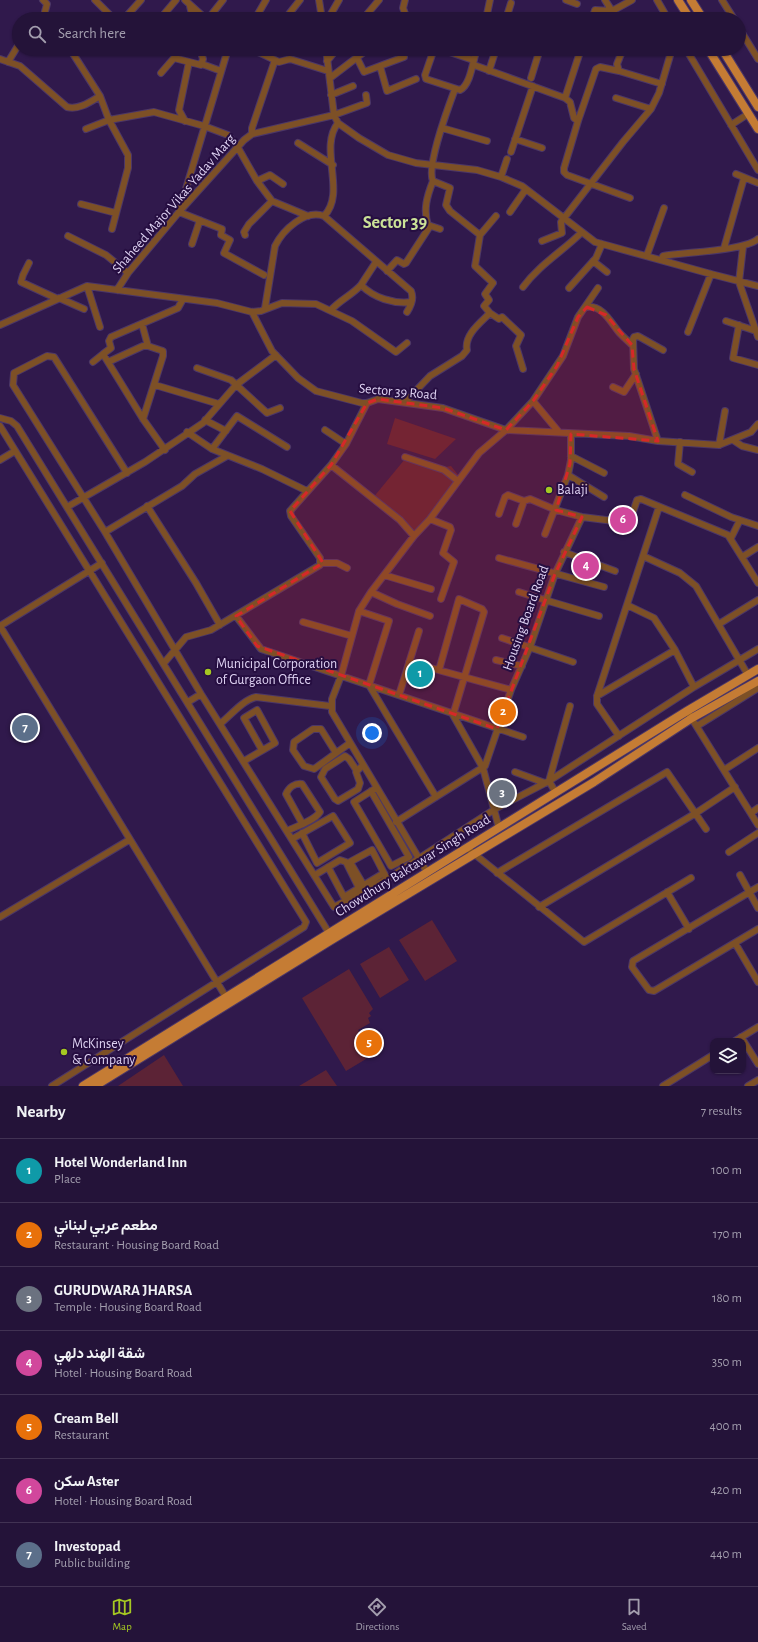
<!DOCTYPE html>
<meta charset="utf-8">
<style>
body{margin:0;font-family:"Alegreya Sans",Vazirmatn,sans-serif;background:#2c1c41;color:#f1f3f6}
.controls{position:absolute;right:12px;bottom:12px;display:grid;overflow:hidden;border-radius:8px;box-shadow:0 1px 3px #0004}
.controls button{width:36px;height:36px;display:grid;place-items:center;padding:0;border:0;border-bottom:1px solid #413253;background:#241339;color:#f1f3f6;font:20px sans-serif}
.you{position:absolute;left:372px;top:733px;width:14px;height:14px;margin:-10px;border:3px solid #fff;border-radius:50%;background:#1a73e8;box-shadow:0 0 0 6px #1a73e833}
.badge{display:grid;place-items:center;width:26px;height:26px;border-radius:50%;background:#a5c822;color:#fff;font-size:13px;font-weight:700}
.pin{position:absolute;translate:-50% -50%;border:2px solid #fff;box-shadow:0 1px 4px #0006}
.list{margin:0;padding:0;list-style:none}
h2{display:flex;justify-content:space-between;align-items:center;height:52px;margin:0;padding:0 16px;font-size:17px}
h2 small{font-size:13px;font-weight:400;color:#a39eae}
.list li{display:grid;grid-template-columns:26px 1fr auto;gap:12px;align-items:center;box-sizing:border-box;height:64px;padding:0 16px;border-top:1px solid #413253}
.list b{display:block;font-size:15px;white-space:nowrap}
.list p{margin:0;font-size:13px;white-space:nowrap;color:#a39eae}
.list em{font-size:13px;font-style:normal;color:#a39eae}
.icon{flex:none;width:22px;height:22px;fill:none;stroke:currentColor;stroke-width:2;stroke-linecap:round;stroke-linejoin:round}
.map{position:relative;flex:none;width:758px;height:1086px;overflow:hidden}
.search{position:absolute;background:#241339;box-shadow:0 1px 3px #0004;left:12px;right:12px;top:12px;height:44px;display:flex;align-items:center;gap:10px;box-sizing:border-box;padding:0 14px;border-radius:22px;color:#a39eae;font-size:15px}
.sheet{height:500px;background:#241339}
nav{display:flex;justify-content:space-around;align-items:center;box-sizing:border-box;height:56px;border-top:1px solid #413253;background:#241339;font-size:11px;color:#a39eae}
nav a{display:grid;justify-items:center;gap:2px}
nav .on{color:#a5c822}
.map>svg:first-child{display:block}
.green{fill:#5c2336}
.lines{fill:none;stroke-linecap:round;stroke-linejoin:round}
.minor-casing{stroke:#4c3767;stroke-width:8}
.major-casing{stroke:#4c3767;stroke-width:10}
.minor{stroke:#7d5026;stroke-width:6}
.major{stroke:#c57c34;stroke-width:8}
.marked{fill:#d62828;fill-opacity:0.2;stroke:#d62828;stroke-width:3;stroke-dasharray:8 5;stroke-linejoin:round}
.poi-dot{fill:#a5c822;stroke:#260e41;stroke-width:1.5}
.labels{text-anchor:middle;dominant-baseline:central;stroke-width:4;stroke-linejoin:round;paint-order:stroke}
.street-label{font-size:14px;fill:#dfd3f3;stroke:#260e41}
.poi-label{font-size:14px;fill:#dfd3f3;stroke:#260e41;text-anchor:start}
.district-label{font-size:18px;font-weight:bold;fill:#cbe197;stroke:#260e41}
</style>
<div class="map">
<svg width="758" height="1086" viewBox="0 0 758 1086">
<rect width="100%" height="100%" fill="#30194c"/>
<path class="green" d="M395,418L456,439L435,459L387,444Z
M405,459L440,468L451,466L459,476L414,536L372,499Z
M432,920L457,961L425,981L399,940Z
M389,947L409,980L380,998L360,964Z
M349,969L373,1009L369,1013L371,1016L368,1018L370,1023L358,1030L370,1050L363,1054L366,1059L346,1071L302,998Z
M164,1055L183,1086H118Z
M326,1070L337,1086H299Z"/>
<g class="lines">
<defs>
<path id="minor" d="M95,0L114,19
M185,0L206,19
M319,0L322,19
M405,0L403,8L407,19
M566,0L577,4
M605,0L612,11
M657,0L668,19
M722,0L734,19
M190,6L193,19
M43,19L47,4L43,0
M124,19L141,0
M160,19L176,0
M208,19L223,0
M255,19L266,0
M285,19L300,0
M328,19L339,0
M363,19L379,0
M486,19L490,0
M506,19L511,3
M592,19L595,10L612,11L632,0
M739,28L758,59
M70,49L100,96L109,120L128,155V168L112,229
M228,49L179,212L222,229L221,235L230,240L224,253L264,275
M252,49L279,62L290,59L328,71
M326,49L334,115L338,123L359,138L388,155L416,163L477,170L501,177L522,186L595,242L711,274L758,286
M434,49L425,75L426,79L460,90C471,85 473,59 477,49
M441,49L473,60
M623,49L617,64L619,71L662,84
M686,49L758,170
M357,58L364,72L404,57L400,49
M0,59L20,66L67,107C79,110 90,102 100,96
M327,61L337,49
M8,62L19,44
M202,64L221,71
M474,65L565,98L570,102L574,118L578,121L564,168V172L567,175L630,198
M380,66L387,91L416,79
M489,71L496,49
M161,73L174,58L201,65L203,59L200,49
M330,78L368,49
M531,78L540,49
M331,95L353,86
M565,98L581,49
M616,98L651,109
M185,121L179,110L189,62
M578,121L596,69L600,67L619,71
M731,125L748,114
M442,128L487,141
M86,129L109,120L154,112L204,126L228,135L237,146L257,181L272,201L308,216
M252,134V128L275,60
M515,139L542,148
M298,143L333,165
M511,152L533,86
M736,174L758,183
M501,177L507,159
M257,181L270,175L283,184
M433,181C427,196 423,210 428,225L440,229
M81,204L116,213
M510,212L526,189
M324,216L411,291C414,298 411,306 407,312
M245,235L244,232L249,224L272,201
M480,235L496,216
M68,236L106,255L128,273
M542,241L562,233L561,222L623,142L651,109L659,93L672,49
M192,244L200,220
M743,247L739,282L758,337
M724,248L744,178
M647,255L664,208
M662,259L663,256C684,252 745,251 758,239
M593,261L607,272
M376,262L361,285C374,298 393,304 411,302
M29,263L23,275L21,282L58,299
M387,271L397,260L404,264L406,263L430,226
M87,286L100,327
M523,287C539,265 563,251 582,232
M569,288L596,258L602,244
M117,290L128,273L179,212L244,140L252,134L334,115L367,103L366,95
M59,298L84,309
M587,307C602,305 610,321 618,331C622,336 627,340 632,345
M265,308L275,246C283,230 305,209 324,216C347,193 318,148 338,123
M331,310C340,300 352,295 361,285
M252,312L272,351L298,378L316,391L362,403H367L378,399L443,408L506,430L629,436L658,441L719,445L751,432L758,424
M490,313L499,319L502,317L521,335L516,346L523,369
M726,321L756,331
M142,324L148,346
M0,325L87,286L217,303L252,312L261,311L282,303L316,304L352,321L396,352L407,343
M739,325L733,358L758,365
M688,332L711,274
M103,354L111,348L109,341L111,337L178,308L183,299
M93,362L103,354L143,419L165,450
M108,362L143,346H148L163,351V356L143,419
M197,368L231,380L267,413L280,408
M155,385L219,404
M613,387L624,392L636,374
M533,401L558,431
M405,402L430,376L462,356L467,350C464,335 480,323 490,313L484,306L489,300L485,294L493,283L475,266L480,235L450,211L446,205L450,188L433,181C426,167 449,105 455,89
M0,418L11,421L17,426L329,933
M205,420L226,431
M0,426L306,922L304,927L52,1086
M325,430L346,444
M187,432L212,449L262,469L307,491
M733,440L742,446L758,450
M658,441L634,369L633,339L634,337L638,336L663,350
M680,442L678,464L692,472
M719,445L725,411
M212,449L237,416L287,447
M571,456L604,473
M405,457L444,470L458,481
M0,460L15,451
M331,465L400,520L414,536
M127,473L54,357L47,356L14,373L13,385L105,532L201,694L334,907L387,879L495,809L549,781L694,687L758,649
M568,475L604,497
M685,495L731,517L758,526
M147,506L196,583L220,625
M67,507L145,462L203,423L236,385L276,355
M633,512L637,500L641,499L728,535L758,583
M499,514L505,497L508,495L524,501L530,499L556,510L582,517L614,521
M430,519L450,527L451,530L443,553L454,562L441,599
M516,524L524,501
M105,532L182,486L195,474L227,456
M545,534L568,475L571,460V434
M731,538L740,520
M564,552L615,571
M643,556L680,573L696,586L748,675
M742,557L758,547
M499,558L604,587
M321,563H337L347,568
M384,575L431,589
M371,592L397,604L430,616
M519,592L545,600
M545,600L599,616
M627,605L654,618L675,650L694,687
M359,611L389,621L369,685L436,797
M236,616L261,649L523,737
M303,622L352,636
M719,624L758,600
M0,626L226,997
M0,626L102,563
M502,638L573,662
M496,660L522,666
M409,662L511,690
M164,663L186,637L211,630L320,565V558L291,516L290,511L331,465L346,444L367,403
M439,670L459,599L482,609L484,612L453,715L483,768L499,828
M399,695L419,631
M597,696L675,650
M188,702L201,694
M687,711L758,825
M220,724C231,715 243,700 256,697L330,706
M697,726L758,688
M619,736L597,704V696L659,507
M336,753L321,729H313L294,742L293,750L304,766L314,769L350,743
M244,761L275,743L257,710L244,718L262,750
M724,770L758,748
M357,771L349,759L345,756L325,769L321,777L335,799L338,801L358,789L360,783L356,772L363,765
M515,772L545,783
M371,791L409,857L391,866L354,802L376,788
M556,793L549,781L570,706
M751,813L758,808
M396,822L485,766L511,690L530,647L555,574L582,517
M287,831C297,826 314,821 320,812L302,784C295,783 289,787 286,794L302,823
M292,839L333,816L350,843L317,863L302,833
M467,848L584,942L691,878
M729,852L758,833
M427,872L332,712V699L341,676L359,611L371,592L414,536L430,519L479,453L506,430L533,401L563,356L578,317L598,288
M497,873L667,772L706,829
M315,875L340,860L346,862L359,888L344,897L328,867
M740,875L758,908
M364,885L384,873
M758,887L633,961L632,967L649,990L654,991L758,929
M367,891L350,862L372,850L387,879
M667,892L689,929
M539,907L696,813L735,787
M0,917L129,840
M735,943L758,982
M741,1037L758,1064
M735,1041L758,1027
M663,1086L713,1055
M748,1086L758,1080"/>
<path id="major" d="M678,0L690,19
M691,0L703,19
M708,49L758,129
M722,49L758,107
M83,1086L687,711L758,669
M95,1086L333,939L594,782L692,718L758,681"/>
</defs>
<use href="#minor" class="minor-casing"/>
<use href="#major" class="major-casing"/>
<use href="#minor" class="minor"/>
<use href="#major" class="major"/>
</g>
<path class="marked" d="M587,307L606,315L632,345L634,369L658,441L571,434L570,464L556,510L582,517L555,574L497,729L257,646L236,616L323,563L290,511L331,465L367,403L378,399L443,408L506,430L533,401L557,366L578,317Z"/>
<g class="poi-dot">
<circle cx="549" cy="490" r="4"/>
<circle cx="208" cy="672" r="4"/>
<circle cx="64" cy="1052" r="4"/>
</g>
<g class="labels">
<g class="street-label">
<text transform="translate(174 204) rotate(-49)">Shaheed Major Vikas Yadav Marg</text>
<text transform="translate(398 392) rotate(5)">Sector 39 Road</text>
<text transform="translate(526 618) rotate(-70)">Housing Board Road</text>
<text transform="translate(413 866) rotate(-32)">Chowdhury Baktawar Singh Road</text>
</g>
<g class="poi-label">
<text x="557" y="490">Balaji</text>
<text x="216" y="664">Municipal Corporation<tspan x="216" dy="16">of Gurgaon Office</tspan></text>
<text x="72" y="1044">McKinsey<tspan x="72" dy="16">&amp; Company</tspan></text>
</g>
<g class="district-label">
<text x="395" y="223">Sector 39</text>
</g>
</g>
</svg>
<div class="controls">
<button><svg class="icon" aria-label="layers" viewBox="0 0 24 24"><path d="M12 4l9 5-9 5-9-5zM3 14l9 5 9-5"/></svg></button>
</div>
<div class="you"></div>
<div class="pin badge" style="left:420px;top:674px;background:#0f9aa8">1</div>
<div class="pin badge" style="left:503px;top:712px;background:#e8710a">2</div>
<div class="pin badge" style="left:502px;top:793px;background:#6b7280">3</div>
<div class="pin badge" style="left:586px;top:566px;background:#d1479c">4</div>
<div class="pin badge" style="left:369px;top:1043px;background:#e8710a">5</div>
<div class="pin badge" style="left:623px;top:520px;background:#d1479c">6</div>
<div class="pin badge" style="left:25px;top:728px;background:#5c6f8a">7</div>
<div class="search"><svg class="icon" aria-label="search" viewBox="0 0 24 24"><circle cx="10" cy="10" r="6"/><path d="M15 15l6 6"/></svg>Search here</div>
</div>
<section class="sheet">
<h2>Nearby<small>7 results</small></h2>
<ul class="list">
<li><span class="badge" style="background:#0f9aa8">1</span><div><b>Hotel Wonderland Inn</b><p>Place</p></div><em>100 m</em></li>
<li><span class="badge" style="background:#e8710a">2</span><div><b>مطعم عربي لبناني</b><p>Restaurant · Housing Board Road</p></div><em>170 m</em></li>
<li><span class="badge" style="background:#6b7280">3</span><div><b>GURUDWARA JHARSA</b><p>Temple · Housing Board Road</p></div><em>180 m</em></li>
<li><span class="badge" style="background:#d1479c">4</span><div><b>شقة الهند دلهي</b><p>Hotel · Housing Board Road</p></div><em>350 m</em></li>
<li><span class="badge" style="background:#e8710a">5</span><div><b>Cream Bell</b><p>Restaurant</p></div><em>400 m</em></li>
<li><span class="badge" style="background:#d1479c">6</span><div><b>سكن Aster</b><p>Hotel · Housing Board Road</p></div><em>420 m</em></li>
<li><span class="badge" style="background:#5c6f8a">7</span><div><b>Investopad</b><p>Public building</p></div><em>440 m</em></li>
</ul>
</section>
<nav>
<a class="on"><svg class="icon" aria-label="map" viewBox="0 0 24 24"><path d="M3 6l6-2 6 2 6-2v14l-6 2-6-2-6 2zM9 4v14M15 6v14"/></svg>Map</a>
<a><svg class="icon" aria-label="directions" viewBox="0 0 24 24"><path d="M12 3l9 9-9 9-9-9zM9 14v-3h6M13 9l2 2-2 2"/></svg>Directions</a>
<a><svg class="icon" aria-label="saved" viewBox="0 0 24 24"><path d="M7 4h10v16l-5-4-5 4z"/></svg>Saved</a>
</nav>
